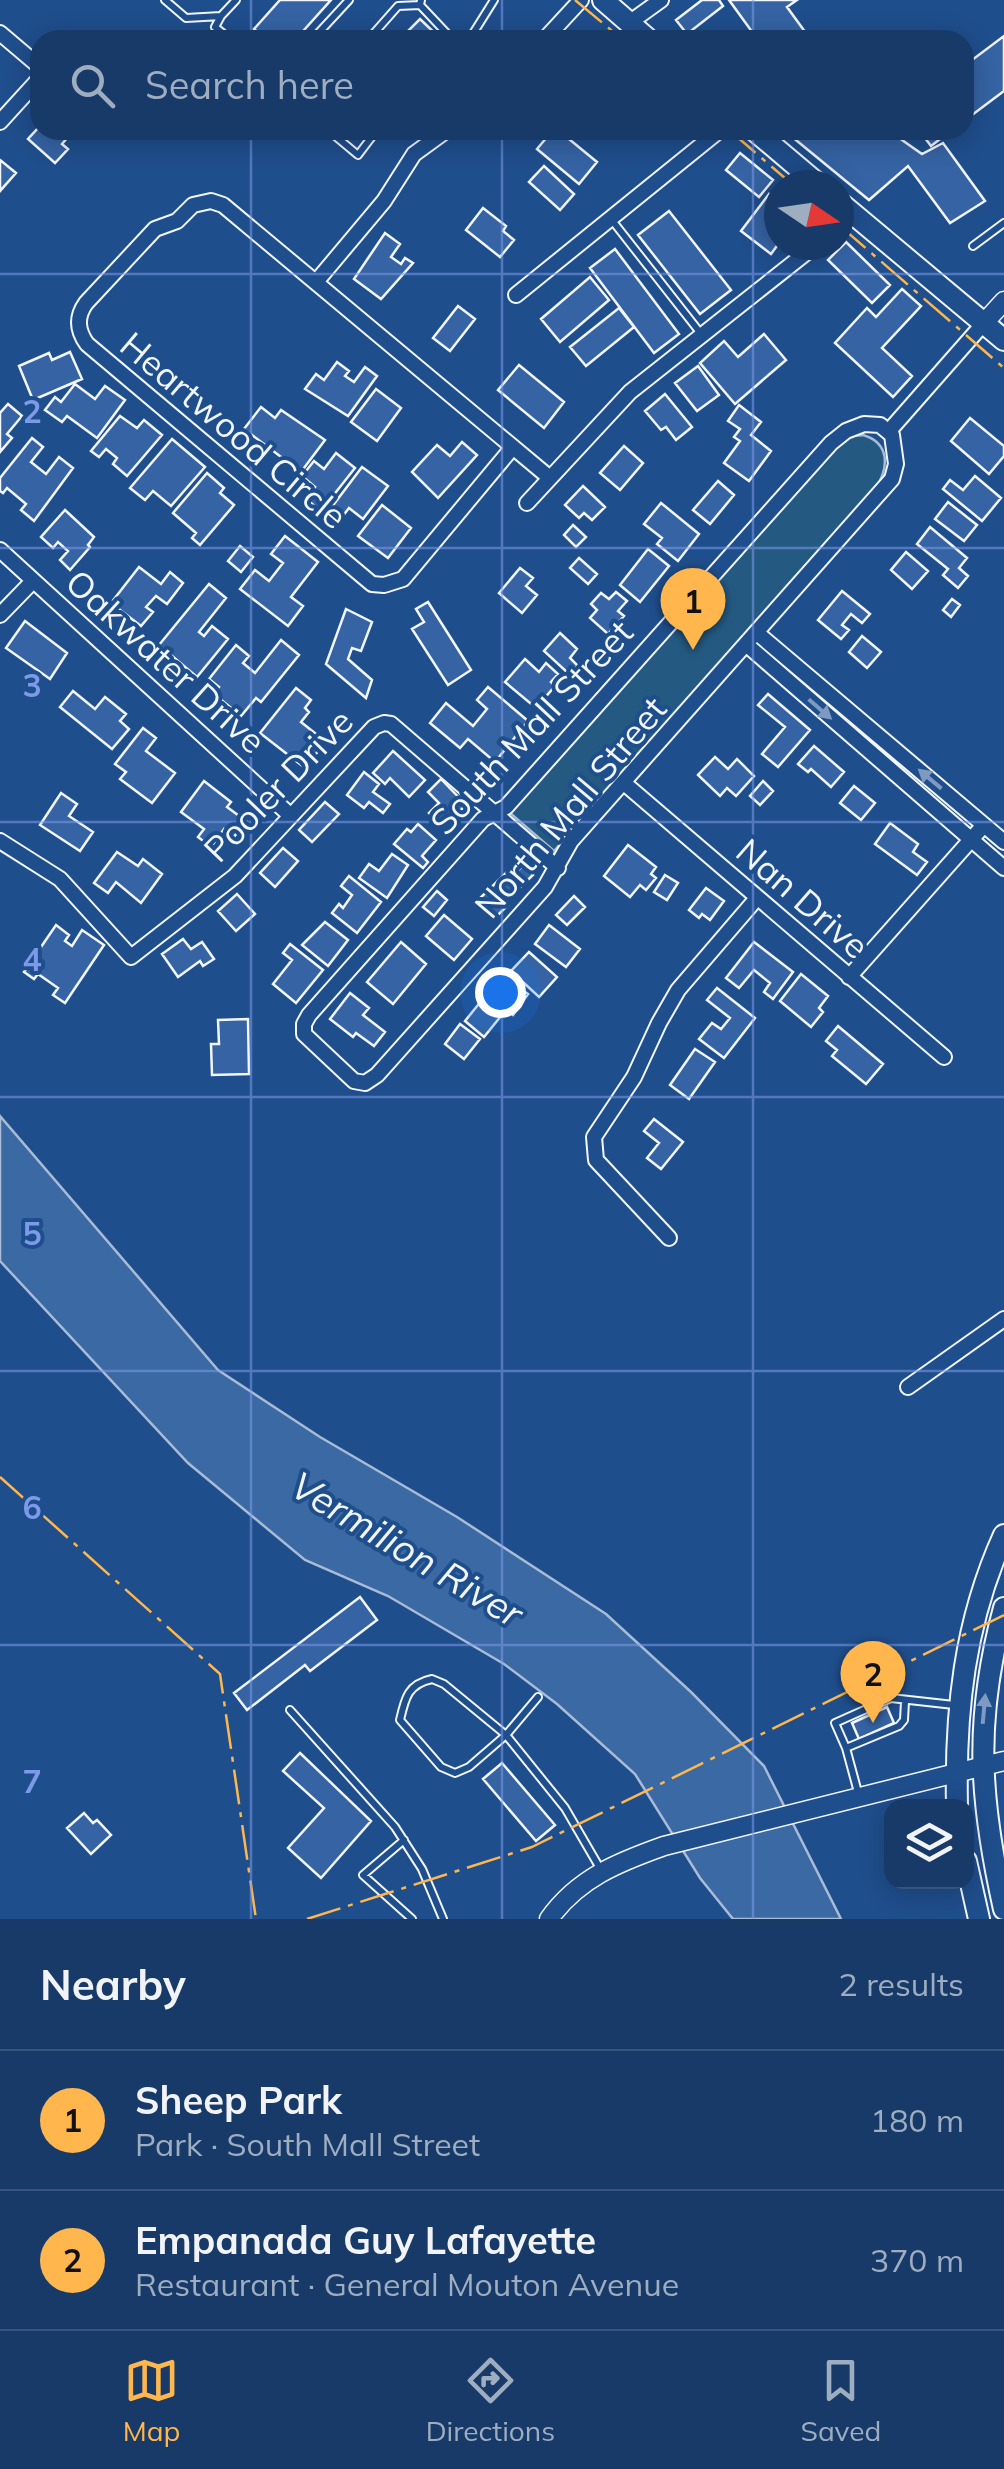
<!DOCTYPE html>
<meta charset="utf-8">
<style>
body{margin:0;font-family:Mulish,sans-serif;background:#20416f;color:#f1f3f6}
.controls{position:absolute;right:30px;bottom:30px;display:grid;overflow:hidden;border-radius:20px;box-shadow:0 5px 25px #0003}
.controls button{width:90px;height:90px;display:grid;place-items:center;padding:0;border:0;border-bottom:2px solid #36547d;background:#173a69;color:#f1f3f6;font:50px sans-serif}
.compass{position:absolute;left:764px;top:170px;width:90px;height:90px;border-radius:50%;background:#173a69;box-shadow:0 5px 25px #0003;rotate:103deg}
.you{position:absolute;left:500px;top:992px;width:35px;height:35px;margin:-25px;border:8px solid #fff;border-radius:50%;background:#1a73e8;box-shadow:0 0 0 15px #1a73e833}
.badge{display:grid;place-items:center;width:65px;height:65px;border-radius:50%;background:#ffb74d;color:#111;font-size:32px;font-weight:700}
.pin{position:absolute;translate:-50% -82px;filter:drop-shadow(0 2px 5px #0008)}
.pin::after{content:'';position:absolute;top:52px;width:35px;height:30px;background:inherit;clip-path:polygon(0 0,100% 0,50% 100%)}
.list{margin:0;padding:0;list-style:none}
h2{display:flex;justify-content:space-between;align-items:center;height:130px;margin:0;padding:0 40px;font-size:42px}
h2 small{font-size:32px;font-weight:400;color:#9eadc0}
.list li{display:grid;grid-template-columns:65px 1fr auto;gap:30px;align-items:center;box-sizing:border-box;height:140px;padding:0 40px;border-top:2px solid #36547d}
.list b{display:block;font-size:38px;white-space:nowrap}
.list p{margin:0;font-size:32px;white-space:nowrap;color:#9eadc0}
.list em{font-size:32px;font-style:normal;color:#9eadc0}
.icon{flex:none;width:55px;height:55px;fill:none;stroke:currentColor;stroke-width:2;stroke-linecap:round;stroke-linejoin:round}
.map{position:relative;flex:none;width:1004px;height:1919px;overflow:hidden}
.search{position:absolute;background:#173a69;box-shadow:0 5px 25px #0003;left:30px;right:30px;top:30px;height:110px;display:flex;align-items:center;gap:25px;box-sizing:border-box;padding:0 35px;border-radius:30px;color:#9eadc0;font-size:38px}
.sheet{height:410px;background:#173a69}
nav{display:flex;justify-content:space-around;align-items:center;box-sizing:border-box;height:140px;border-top:2px solid #36547d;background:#173a69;font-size:28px;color:#9eadc0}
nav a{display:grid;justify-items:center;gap:5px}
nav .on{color:#ffb74d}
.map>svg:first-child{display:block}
.green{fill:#245a82;stroke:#a8bbd7;stroke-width:2.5}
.water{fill:#3b69a3;stroke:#a8bbd7;stroke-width:2.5}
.building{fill:#3563a3;stroke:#f2f6ff;stroke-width:2.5}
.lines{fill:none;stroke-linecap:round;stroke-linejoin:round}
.service-casing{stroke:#f2f6ff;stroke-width:10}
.minor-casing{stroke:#f2f6ff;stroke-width:18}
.tertiary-casing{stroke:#f2f6ff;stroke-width:21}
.secondary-casing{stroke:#f2f6ff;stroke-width:24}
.service{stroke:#1f4e8c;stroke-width:6}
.minor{stroke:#1f4e8c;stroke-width:14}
.tertiary{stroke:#1f4e8c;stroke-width:18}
.secondary{stroke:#1f4e8c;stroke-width:20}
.power{stroke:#ffb74d;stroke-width:2.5;stroke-dasharray:35 8 5 8;stroke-linecap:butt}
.oneway{fill:#7e9ac0}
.grid{fill:none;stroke:#7d9aea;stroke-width:2.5;stroke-opacity:0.55}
.labels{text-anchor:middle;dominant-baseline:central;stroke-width:8;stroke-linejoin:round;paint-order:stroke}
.street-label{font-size:35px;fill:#f2f6ff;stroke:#1f4e8c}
.water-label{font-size:38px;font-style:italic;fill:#f2f6ff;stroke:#1f4e8c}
.grid-label{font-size:32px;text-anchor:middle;font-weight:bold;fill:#7d9aea;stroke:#1f4e8c;stroke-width:8;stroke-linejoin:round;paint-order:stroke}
</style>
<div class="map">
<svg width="1004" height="1919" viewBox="0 0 1004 1919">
<rect width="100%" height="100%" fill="#1f4e8c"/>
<path class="green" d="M863,435C890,443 889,467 876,488L554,851L510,813L836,445L852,436Z"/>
<path class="water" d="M0,1116L218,1370L320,1437L457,1517L606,1614L691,1692L764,1766L841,1919H733L700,1878L635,1774L557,1704L504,1664L388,1596L305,1560L188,1463L0,1261Z"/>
<path class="building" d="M280,0H331L295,40H266L254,29Z
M702,0H719L723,6L687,34L676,20Z
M729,0H797L787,7L811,40H758Z
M420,19L442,40H399Z
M1004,36V91L964,121V66Z
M40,126V130H74L62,144L68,149L55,163L28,139Z
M553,130H558L597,162L579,184L537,149Z
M795,130H899L906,135L902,140L922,154L943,143L985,201L950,223L908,166L869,200L791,136Z
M919,130H952L931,146Z
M740,153L773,180L759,197L726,170Z
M0,160L16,173L0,191Z
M544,166L574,194L560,210L529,182Z
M769,194L779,201V243L771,254L741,231Z
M483,208L506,226L503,231L514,240L500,257L466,230Z
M669,211L731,290L700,314L638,235Z
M385,233L400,244L391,257L401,264L405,258L413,263L381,299L354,279Z
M846,242L890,285L872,303L828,260Z
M615,249L679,334L654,353L590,268Z
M590,277L609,300L560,342L541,319Z
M902,289L921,306L882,348L912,376L893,397L835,343L867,308L876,317Z
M458,306L475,319L450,351L433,338Z
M619,308L634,327L586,366L570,347Z
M764,334L786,360L735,404L700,363L724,341L738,357Z
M70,352L82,379L33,400L19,366L49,353L52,360Z
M337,362L349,371L345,376L354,382L365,367L377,376L348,416L305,389L316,374L324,380Z
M519,365L564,402L544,428L498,390Z
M698,366L719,395L697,411L675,383Z
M75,384L95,399L105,386L125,400L97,438L67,416L62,422L45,410L55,397L61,402Z
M376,389L401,408L377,441L351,422Z
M665,394L692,427L676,440L666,427L661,430L645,411Z
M8,404L22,416L7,434L12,438L0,452V413Z
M739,405L761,422L751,435L771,451L749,481L724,463L740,441L734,437L740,429L728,421Z
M261,407L275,418L281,410L325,440L301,472L244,429Z
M120,416L137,428L144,420L162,435L127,476L113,464L117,458L106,449L99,457L91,451Z
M970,418L1004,446V456L989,474L951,441Z
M32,438L43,447L31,462L46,474L59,457L73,468L34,521L21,510L26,504L7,488L3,493L0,491V478Z
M172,439L205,467L171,506L153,491L145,500L130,488Z
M462,442L477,455L438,498L412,472L437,445L450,456Z
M624,446L643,463L620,490L600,473Z
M336,453L355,468L321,511L306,499L315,487L302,476L314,461L324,469Z
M362,467L388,486L363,519L349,508L339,521L328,512Z
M207,473L224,488L220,493L234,505L200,545L192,538L196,533L173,513Z
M975,476L1001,498L982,521L943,489L950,480L963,490Z
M718,481L734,495L710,524L693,510Z
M583,486L605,507L592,520L584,513L579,518L565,505Z
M948,502L977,525L964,541L935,519Z
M661,503L699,534L678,561L657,544L662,538L644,524Z
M382,505L411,528L388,558L358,536Z
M65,510L94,537L88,545L90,547L70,570L60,560L68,551L58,542L53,548L41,537Z
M573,525L586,537L576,547L564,535Z
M930,527L967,558L959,568L968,576L958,588L943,575L948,569L917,544Z
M285,536L318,562L291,597L303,606L288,626L240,589L255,570L269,581L283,563L271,554Z
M240,546L253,557L241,572L228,561Z
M648,549L669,566L640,602L620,585Z
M906,552L928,571L912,589L891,570Z
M579,558L597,574L588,584L570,568Z
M139,567L161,584L170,572L183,583L167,604L156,596L146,607L153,612L141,626L111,603Z
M520,568L533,578L526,586L537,595L522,613L499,593Z
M209,584L226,598L199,632L204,636L212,626L228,639L197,677L159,645Z
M842,591L870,614L862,623L851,614L842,625L849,630L841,639L818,620Z
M616,592L627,601L618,611L624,616L608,634L590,618L597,610L591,604L601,593L609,599Z
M952,599L960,605L951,617L943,610Z
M428,602L471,670L448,685L412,629L424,622L416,609Z
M346,609L372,622L361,651L352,648L348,659L372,680L366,698L326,664Z
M25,621L67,653L50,679L6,648Z
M560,633L577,649L570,658L577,665L569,674L544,651Z
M862,636L881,652L867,668L849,652Z
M281,640L299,655L261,702L256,698L241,716L214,694L219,687L209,679L236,645L249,656L243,663L255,673Z
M525,659L539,672L546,663L558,674L551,682L555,686L536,708L505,682Z
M488,687L528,721L495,762L468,739L460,748L430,723L446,703L473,726L487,709L477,700Z
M296,688L311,700L305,708L309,712L301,722L316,734L309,742L319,750L305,768L260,733Z
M73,691L95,709L105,697L126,714L120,721L129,729L112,749L60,707Z
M768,694L810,730L778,767L762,754L785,727L758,705Z
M143,728L156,738L146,751L175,773L152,803L120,779L126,772L115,764Z
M814,746L844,772L831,787L811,769L808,772L798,764Z
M393,751L425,780L409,797L390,778L385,784L373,773Z
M715,757L728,769L737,759L754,776L736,796L727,788L720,796L698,775Z
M364,772L379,784L373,792L390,804L383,813L369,802L364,808L347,795Z
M441,779L466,805L443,827L429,813L439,803L428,792Z
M204,781L231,802L227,807L246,821L234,837L224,829L211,847L198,837L204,829L181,812Z
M763,781L773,791L760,805L750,796Z
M854,786L875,803L861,820L840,803Z
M61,793L77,804L69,816L93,832L80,851L40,825Z
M325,802L339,814L312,842L299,830Z
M890,823L918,844L913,852L927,862L917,875L875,844Z
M418,824L436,840L422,856L428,862L423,868L394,844L407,829L411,832Z
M628,845L656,867L651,874L656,878L646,890L640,885L630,897L604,876Z
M283,848L298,861L275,887L260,873Z
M117,852L138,866L143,859L162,874L141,903L116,882L108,893L94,883Z
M392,854L408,865L387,898L359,878L369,864L379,871Z
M514,865L518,870L524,865L533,875L505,902L508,905L493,920L476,902Z
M665,875L678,883L667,900L654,892Z
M349,876L381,902L357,933L332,913L339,904L343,908L352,895L341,886Z
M706,888L724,901L710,920L702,914L699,918L689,910Z
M437,891L447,900L434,916L423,907Z
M237,894L255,914L236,931L218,911Z
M574,896L585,907L567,925L556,915Z
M444,915L472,939L454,960L426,936Z
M325,922L348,940L328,966L302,945Z
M56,925L69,935L65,941L72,946L82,930L104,945L65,1003L53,995L58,988L38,974L34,979L24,972Z
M549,925L580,949L566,967L535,944Z
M183,939L191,949L202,942L214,959L203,966L200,961L178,977L162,954Z
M401,942L426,964L393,1004L367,982Z
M754,942L793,972L773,999L764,992L770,983L754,970L739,988L726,978Z
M290,944L323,970L296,1003L273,984L292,960L283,953Z
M529,952L557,977L539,997L511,971Z
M801,974L828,996L819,1008L823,1012L811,1027L780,1001Z
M507,979L528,994L513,1015L492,1000Z
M717,988L755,1018L724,1058L699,1039L712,1023L721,1029L730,1018L707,1000Z
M350,993L369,1008L363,1015L385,1032L374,1046L356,1033L353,1037L330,1019Z
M482,1000L501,1016L484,1037L465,1021Z
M248,1019L249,1074L212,1075L211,1044H219L218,1020Z
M460,1024L480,1039L464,1059L445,1044Z
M838,1026L883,1064L866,1084L832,1056L837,1050L826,1041Z
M695,1049L715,1062L689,1099L670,1085Z
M654,1119L683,1142L661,1169L647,1158L659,1143L644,1131Z
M360,1597L377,1620L310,1671L305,1665L247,1710L234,1693Z
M887,1707L894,1723L859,1739L852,1723Z
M300,1753L371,1821L321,1878L288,1848L324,1808L283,1771Z
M502,1763L555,1825L536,1841L483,1779Z
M84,1813L93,1823L97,1820L111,1835L91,1854L67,1828Z"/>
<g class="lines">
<defs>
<path id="service" d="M165,0L186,18L221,16L215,27L231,40
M421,0L420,5L453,40
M221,16L236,0
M312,40L349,0
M368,40L398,6L420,5
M469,40L494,0
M328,130L358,155L377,130
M611,219L702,335
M973,246L1004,223
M432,1679L444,1684L506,1735L469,1767L455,1773L441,1767L400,1720C405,1698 408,1684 432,1679Z
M538,1697L506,1735L565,1808L601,1870
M290,1710L395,1827L422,1869L443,1919
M846,1748L899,1726L904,1720L905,1701
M859,1796L846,1748L835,1723L891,1698L954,1705
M404,1840L363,1875L412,1919"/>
<path id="minor" d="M629,23L661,0
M0,33L40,67
M544,40L581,0
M0,122L40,78
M117,130L118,131
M839,226L853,214
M316,282L384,201L414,154L447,130
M516,295L720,130
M864,424L880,425L892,435L896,464L892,479L571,841L545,887L377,1075L365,1083L354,1081L304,1034V1024L309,1015L483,819L506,807L831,443L846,431Z
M889,431L984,323
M513,447L403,579L384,585L372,584L87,344C77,330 76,317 86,303L155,229L177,221L193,205L211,201L223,205C332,296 441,387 550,478
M527,503L630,392L816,245
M0,550L291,816
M0,615L33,581
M757,633L1004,842
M747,645L1004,868
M624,783L944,1057
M0,841L60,879L131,957L235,876L374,727L384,723L391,724L558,868
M849,977L984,825
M669,1238L596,1160L594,1137L634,1077L659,1023L678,990L757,898
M908,1387L1004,1319"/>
<path id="tertiary" d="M984,323L1004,301
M549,1919C578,1878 619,1862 664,1846L1004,1761"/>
<path id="secondary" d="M603,0L649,40
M754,130L819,185
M839,202L1004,340
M1004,1608C974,1719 979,1798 1004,1909
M957,1806C955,1712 964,1623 1004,1535
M966,1861L979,1919"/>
</defs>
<use href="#service" class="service-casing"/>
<use href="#minor" class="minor-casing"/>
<use href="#tertiary" class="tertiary-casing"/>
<use href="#secondary" class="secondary-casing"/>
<use href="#service" class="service"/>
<use href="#minor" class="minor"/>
<use href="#tertiary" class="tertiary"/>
<use href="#secondary" class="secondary"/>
<path class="power" d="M575,0L623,40
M729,130L793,185
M839,225L1004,368
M0,1477L220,1674L256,1919
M307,1919L532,1847L1004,1615"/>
</g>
<defs><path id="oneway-solid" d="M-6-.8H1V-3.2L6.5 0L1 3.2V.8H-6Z" transform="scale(2.5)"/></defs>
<g class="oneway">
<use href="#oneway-solid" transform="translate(820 709) rotate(41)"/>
<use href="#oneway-solid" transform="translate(930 779) rotate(-140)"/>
<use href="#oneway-solid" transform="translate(984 1709) rotate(-85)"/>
</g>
<path class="grid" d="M251,0V40M502,0V40M753,0V40M251,130V1919M502,130V1919M753,130V1919M0,274H1004M0,548H1004M0,822H1004M0,1097H1004M0,1371H1004M0,1645H1004"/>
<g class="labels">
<g class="street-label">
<text transform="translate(234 430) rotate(40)">Heartwood Circle</text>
<text transform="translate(166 661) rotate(42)">Oakwater Drive</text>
<text transform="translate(531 727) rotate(-47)">South Mall Street</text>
<text transform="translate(278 785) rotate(-46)">Pooler Drive</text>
<text transform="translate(570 807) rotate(-50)">North Mall Street</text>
<text transform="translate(803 898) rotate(41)">Nan Drive</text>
</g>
<g class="water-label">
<text transform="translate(407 1549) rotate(31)">Vermilion River</text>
</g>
</g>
<g class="grid-label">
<text x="32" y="423">2</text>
<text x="32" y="697">3</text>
<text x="32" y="971">4</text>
<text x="32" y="1245">5</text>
<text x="32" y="1519">6</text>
<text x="32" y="1793">7</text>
</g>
</svg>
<div class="controls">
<button><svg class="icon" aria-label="layers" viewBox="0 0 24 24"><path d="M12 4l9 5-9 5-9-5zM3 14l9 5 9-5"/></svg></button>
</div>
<svg class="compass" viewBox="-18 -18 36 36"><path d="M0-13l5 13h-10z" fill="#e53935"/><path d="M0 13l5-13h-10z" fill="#9eadc0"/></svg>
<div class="you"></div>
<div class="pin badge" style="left:693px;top:650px">1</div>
<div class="pin badge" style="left:873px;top:1723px">2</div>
<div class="search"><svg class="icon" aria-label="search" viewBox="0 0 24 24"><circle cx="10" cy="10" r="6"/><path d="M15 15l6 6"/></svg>Search here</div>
</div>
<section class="sheet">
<h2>Nearby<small>2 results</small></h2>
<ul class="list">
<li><span class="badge">1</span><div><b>Sheep Park</b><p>Park · South Mall Street</p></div><em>180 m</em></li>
<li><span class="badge">2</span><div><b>Empanada Guy Lafayette</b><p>Restaurant · General Mouton Avenue</p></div><em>370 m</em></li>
</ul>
</section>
<nav>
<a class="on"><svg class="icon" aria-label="map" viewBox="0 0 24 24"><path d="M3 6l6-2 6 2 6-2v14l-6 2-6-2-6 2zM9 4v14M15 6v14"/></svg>Map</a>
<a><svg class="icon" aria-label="directions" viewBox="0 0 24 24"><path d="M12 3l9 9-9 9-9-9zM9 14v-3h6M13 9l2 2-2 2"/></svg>Directions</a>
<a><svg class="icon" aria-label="saved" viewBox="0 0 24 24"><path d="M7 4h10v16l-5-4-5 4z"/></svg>Saved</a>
</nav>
